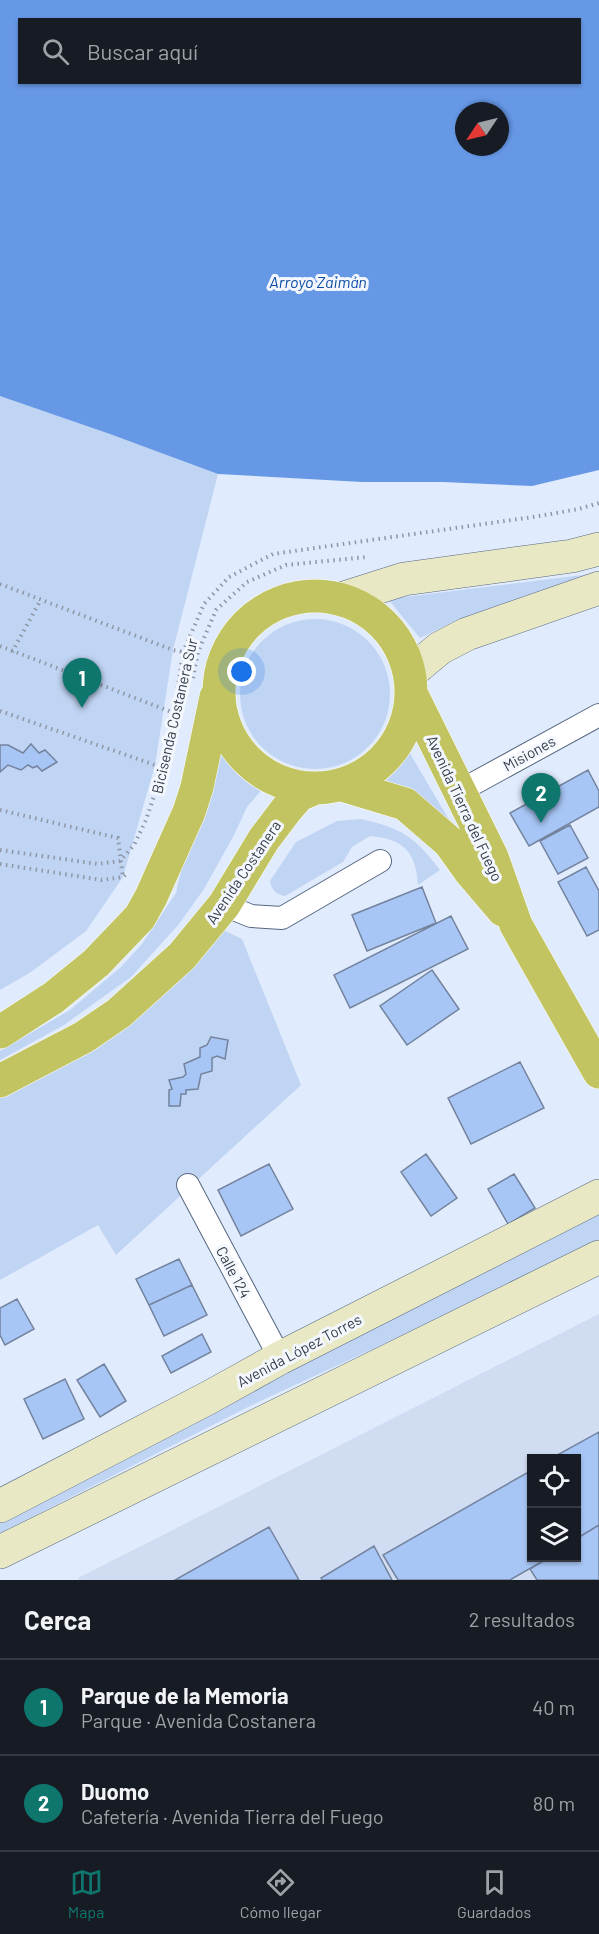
<!DOCTYPE html>
<html lang="es">
<meta charset="utf-8">
<style>
body{margin:0;font-family:Barlow,sans-serif;background:#242831;color:#f1f3f6}
.controls{position:absolute;right:18px;bottom:18px;display:grid;overflow:hidden;border-radius:0px;box-shadow:0 2px 4px #0004}
.controls button{width:54px;height:54px;display:grid;place-items:center;padding:0;border:0;border-bottom:2px solid #363941;background:#171b24;color:#f1f3f6;font:30px sans-serif}
.compass{position:absolute;left:455px;top:102px;width:54px;height:54px;border-radius:50%;background:#171b24;box-shadow:0 2px 4px #0004;rotate:235deg}
.you{position:absolute;left:242px;top:672px;width:21px;height:21px;margin:-15px;border:4px solid #fff;border-radius:50%;background:#1a73e8;box-shadow:0 0 0 9px #1a73e833}
.badge{display:grid;place-items:center;width:39px;height:39px;border-radius:50%;background:#0f766e;color:#fff;font-size:20px;font-weight:700}
.pin{position:absolute;translate:-50% -50px;filter:drop-shadow(0 2px 3px #0008)}
.pin::after{content:'';position:absolute;top:32px;width:21px;height:18px;background:inherit;clip-path:polygon(0 0,100% 0,50% 100%)}
.list{margin:0;padding:0;list-style:none}
h2{display:flex;justify-content:space-between;align-items:center;height:78px;margin:0;padding:0 24px;font-size:26px}
h2 small{font-size:20px;font-weight:400;color:#9ea1a6}
.list li{display:grid;grid-template-columns:39px 1fr auto;gap:18px;align-items:center;box-sizing:border-box;height:96px;padding:0 24px;border-top:2px solid #363941}
.list b{display:block;font-size:22px;white-space:nowrap}
.list p{margin:0;font-size:20px;white-space:nowrap;color:#9ea1a6}
.list em{font-size:20px;font-style:normal;color:#9ea1a6}
.icon{flex:none;width:33px;height:33px;fill:none;stroke:currentColor;stroke-width:2;stroke-linecap:round;stroke-linejoin:round}
.map{position:relative;flex:none;width:599px;height:1580px;overflow:hidden}
.search{position:absolute;background:#171b24;box-shadow:0 2px 4px #0004;left:18px;right:18px;top:18px;height:66px;display:flex;align-items:center;gap:15px;box-sizing:border-box;padding:0 21px;border-radius:0px;color:#9ea1a6;font-size:22px}
.sheet{height:270px;background:#171b24}
nav{display:flex;justify-content:space-around;align-items:center;box-sizing:border-box;height:84px;border-top:2px solid #363941;background:#171b24;font-size:16px;color:#9ea1a6}
nav a{display:grid;justify-items:center;gap:3px}
nav .on{color:#0f766e}
.map>svg:first-child{display:block}
.built{fill:#d0dcf1;fill-rule:evenodd}
.green{fill:#c0d4f3}
.water{fill:#6698e6;fill-rule:evenodd}
.building{fill:#a7c6f6;stroke:#73839d;stroke-width:1.5}
.lines{fill:none;stroke-linecap:round;stroke-linejoin:round}
.minor-casing{stroke:#576780;stroke-width:24}
.secondary-casing{stroke:#576780;stroke-width:34}
.trunk-casing{stroke:#fff;stroke-width:34}
.path{stroke:#8e97a6;stroke-width:4;stroke-dasharray:1.5 4.5;stroke-linecap:butt}
.minor{stroke:#fff;stroke-width:22}
.secondary{stroke:#e8e9c4;stroke-width:33}
.trunk{stroke:#c2c462;stroke-width:33}
.labels{text-anchor:middle;dominant-baseline:central;stroke-width:6;stroke-linejoin:round;paint-order:stroke}
.street-label{font-size:15px;fill:#363d49;stroke:#f4f8fe}
.water-label{font-size:16px;font-style:italic;fill:#0b4ba5;stroke:#f4f8fe}
</style>
<div class="map">
<svg width="599" height="1580" viewBox="0 0 599 1580">
<rect width="100%" height="100%" fill="#e0ebfd"/>
<path class="built" d="M599,1314V1580H79L78,1578ZM532,1458H576V1558H532Z"/>
<path class="green" d="M0,392L218,474L173,650L155,765L123,877L86,931L31,972L0,990Z
M599,573L513,605L455,621L420,638L388,599Z
M240 694a75 75 0 1 1 150 0a75 75 0 1 1-150 0Z
M408,750L452,825L383,782Z
M217,752H222L242,767L262,779L264,787L247,807L233,837L204,889L179,924L131,977L64,1025L0,1060V1051L70,1010L121,967L142,944L176,893L184,857Z
M361,819C402,828 415,837 440,870L418,885C416,851 403,839 370,836L352,847L343,862L285,896C276,894 272,891 270,881L296,842L337,821Z
M221,929L242,939L301,1085L116,1255L98,1225L0,1280V1091Z
M599,1208V1240L474,1302L252,1405L0,1533V1516L247,1394Z"/>
<path class="water" d="M0,0H599V470L532,486L443,482H362L218,474L110,434L0,396ZM20,20H580V82H20ZM464,111H500V147H464Z"/>
<path class="building" d="M31,744L39,753L45,750L57,762L42,771L37,766L33,768L28,765L21,770L8,765L0,772V745H8L23,753Z
M588,770L599,791V807L529,846L510,813Z
M570,825L588,858L558,874L540,841Z
M586,867L599,891V930L587,936L558,882Z
M422,887L436,923L367,951L352,915Z
M451,916L468,949L350,1008L334,975Z
M432,970L459,1009L407,1045L380,1006Z
M211,1037L228,1040L225,1059L217,1056L212,1058V1071L201,1074L198,1089L186,1090V1094H181L180,1106H169V1090L172,1089L169,1080L183,1077L186,1074L184,1064L200,1057V1048L207,1045Z
M520,1062L544,1108L471,1144L448,1098Z
M426,1154L457,1198L431,1216L401,1172Z
M269,1164L293,1209L241,1236L218,1190Z
M514,1174L535,1208L508,1224L488,1189Z
M179,1259L192,1285L149,1305L136,1279Z
M192,1285L207,1315L164,1336L149,1305Z
M17,1299L34,1329L5,1345L0,1335V1308Z
M202,1334L211,1352L171,1373L162,1356Z
M104,1364L126,1401L100,1417L77,1380Z
M65,1379L84,1419L43,1439L24,1399Z
M599,1432V1525L576,1539V1458H552Z
M532,1470V1558H548L510,1580H398L383,1555Z
M599,1525V1580H537L530,1569L548,1558H576V1539Z
M269,1527L299,1580H175Z
M374,1546L392,1580H322L321,1578Z"/>
<g class="lines">
<defs>
<path id="minor" d="M460,791L599,715
M224,905L251,916L282,918L380,861
M188,1185L280,1358"/>
<path id="secondary" d="M341,599L404,579L572,556L599,549
M410,673L440,648L467,634L599,588
M0,1506L208,1398L280,1358L599,1196
M0,1552L599,1257"/>
<path id="trunk" d="M219 692a96 96 0 1 1 192 0a96 96 0 1 1-192 0Z
M411,693L492,857L516,925L599,1072
M342,785L405,804L449,842L469,870L503,910
M0,1032L53,998L96,963L140,917L151,897L189,812L197,787L216,697
M0,1081L84,1037L119,1013L182,956L224,905L264,839L286,810L299,795L313,789"/>
</defs>
<use href="#minor" class="minor-casing"/>
<use href="#secondary" class="secondary-casing"/>
<use href="#trunk" class="trunk-casing"/>
<path class="path" d="M0,584L173,650L183,652
M0,646L174,713
M12,652L40,601
M193,678L198,652L216,610L247,582L286,565L367,557
M0,711L155,765
M0,810L118,838L123,878
M0,850L98,864L120,861L134,845L146,820L163,769L174,713L183,652L204,604L229,577L273,554L533,517L579,509L599,503
M0,864L102,880L123,877L128,873"/>
<use href="#minor" class="minor"/>
<use href="#secondary" class="secondary"/>
<use href="#trunk" class="trunk"/>
</g>
<g class="labels">
<g class="street-label">
<text transform="translate(174 716) rotate(-77)">Bicisenda Costanera Sur</text>
<text transform="translate(529 753) rotate(-29)">Misiones</text>
<text transform="translate(465 808) rotate(65)">Avenida Tierra del Fuego</text>
<text transform="translate(243 872) rotate(-56)">Avenida Costanera</text>
<text transform="translate(234 1272) rotate(62)">Calle 124</text>
<text transform="translate(299 1350) rotate(-28)">Avenida López Torres</text>
</g>
<g class="water-label">
<text x="318" y="281">Arroyo Zaimán</text>
</g>
</g>
</svg>
<div class="controls">
<button><svg class="icon" aria-label="locate" viewBox="0 0 24 24"><circle cx="12" cy="12" r="6"/><path d="M12 2v4M12 18v4M2 12h4M18 12h4"/></svg></button>
<button><svg class="icon" aria-label="layers" viewBox="0 0 24 24"><path d="M12 4l9 5-9 5-9-5zM3 14l9 5 9-5"/></svg></button>
</div>
<svg class="compass" viewBox="-18 -18 36 36"><path d="M0-13l5 13h-10z" fill="#e53935"/><path d="M0 13l5-13h-10z" fill="#9ea1a6"/></svg>
<div class="you"></div>
<div class="pin badge" style="left:82px;top:708px">1</div>
<div class="pin badge" style="left:541px;top:823px">2</div>
<div class="search"><svg class="icon" aria-label="search" viewBox="0 0 24 24"><circle cx="10" cy="10" r="6"/><path d="M15 15l6 6"/></svg>Buscar aquí</div>
</div>
<section class="sheet">
<h2>Cerca<small>2 resultados</small></h2>
<ul class="list">
<li><span class="badge">1</span><div><b>Parque de la Memoria</b><p>Parque · Avenida Costanera</p></div><em>40 m</em></li>
<li><span class="badge">2</span><div><b>Duomo</b><p>Cafetería · Avenida Tierra del Fuego</p></div><em>80 m</em></li>
</ul>
</section>
<nav>
<a class="on"><svg class="icon" aria-label="map" viewBox="0 0 24 24"><path d="M3 6l6-2 6 2 6-2v14l-6 2-6-2-6 2zM9 4v14M15 6v14"/></svg>Mapa</a>
<a><svg class="icon" aria-label="directions" viewBox="0 0 24 24"><path d="M12 3l9 9-9 9-9-9zM9 14v-3h6M13 9l2 2-2 2"/></svg>Cómo llegar</a>
<a><svg class="icon" aria-label="saved" viewBox="0 0 24 24"><path d="M7 4h10v16l-5-4-5 4z"/></svg>Guardados</a>
</nav>
